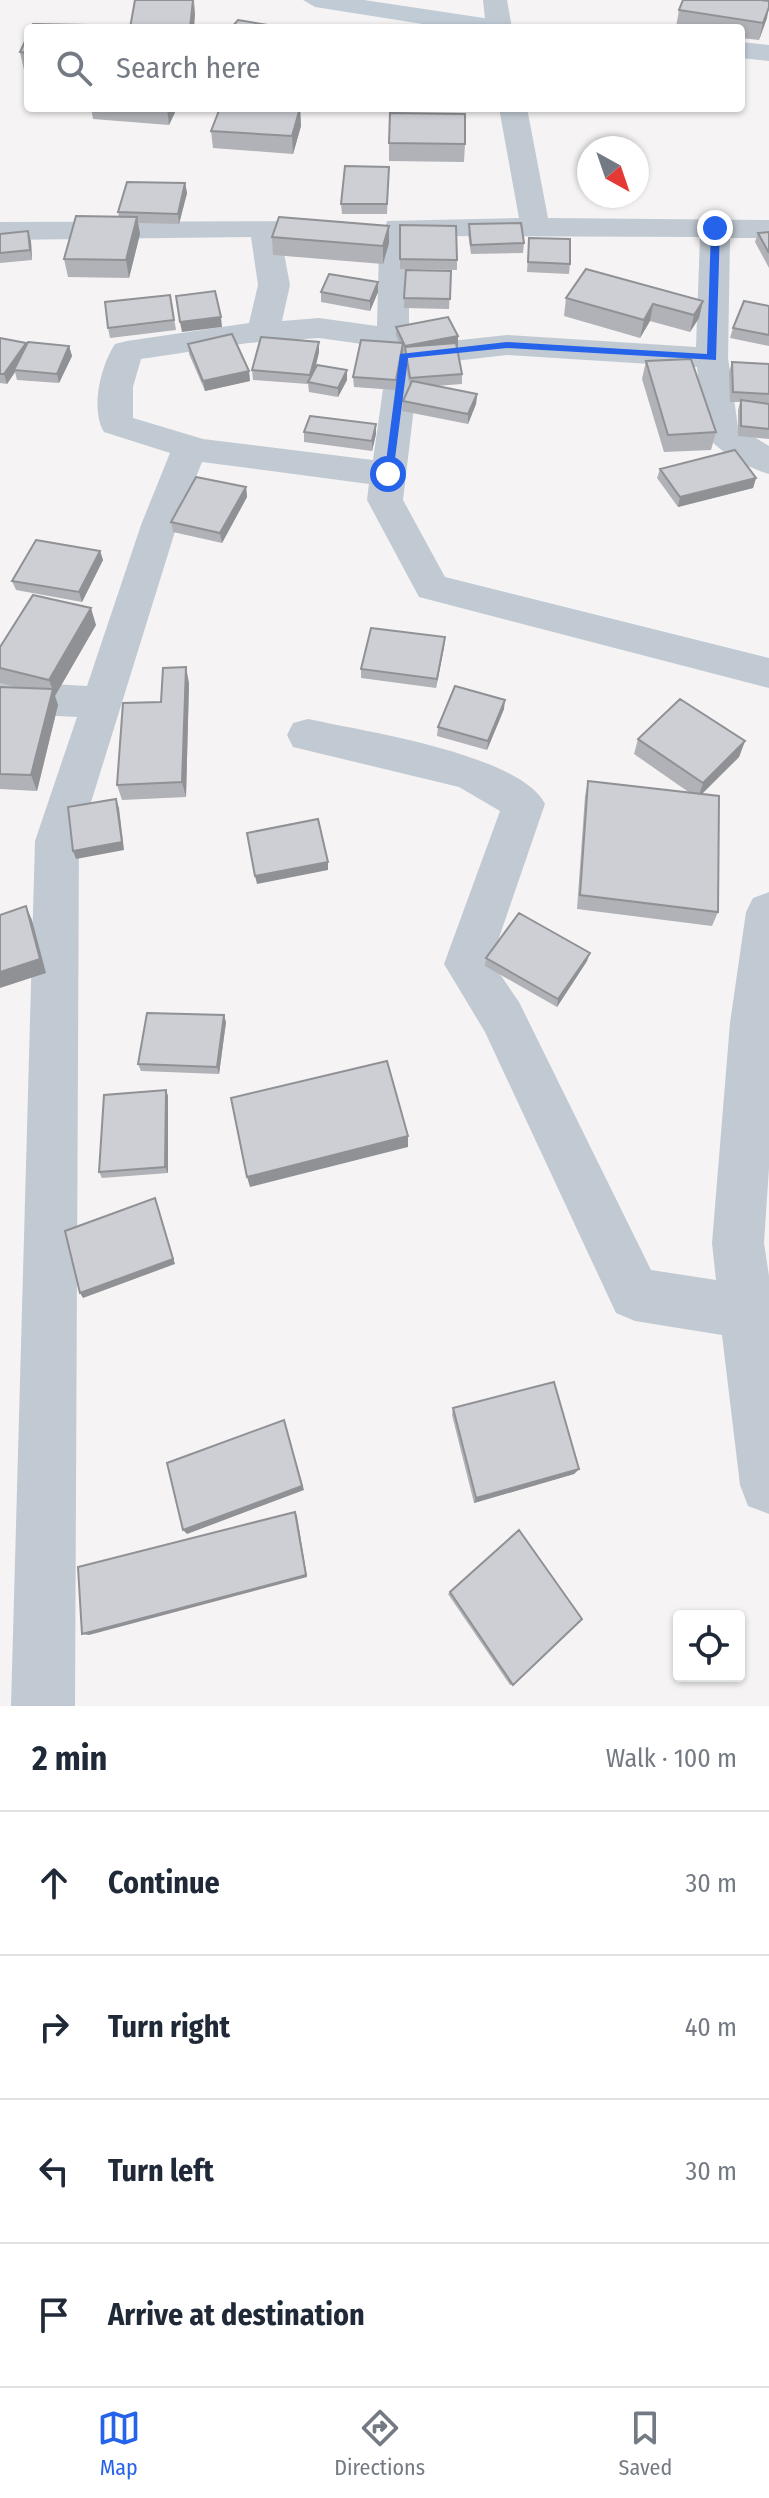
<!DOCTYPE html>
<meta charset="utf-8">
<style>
body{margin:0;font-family:"Fira Sans Condensed",sans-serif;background:#f6f6f7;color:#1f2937}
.controls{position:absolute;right:24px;bottom:24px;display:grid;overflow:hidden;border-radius:8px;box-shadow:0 2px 6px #0004}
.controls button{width:72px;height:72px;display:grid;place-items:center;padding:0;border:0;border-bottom:2px solid #e0e1e3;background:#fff;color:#1f2937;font:40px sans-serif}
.compass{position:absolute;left:577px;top:136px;width:72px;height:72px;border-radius:50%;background:#fff;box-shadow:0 2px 6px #0004;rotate:140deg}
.stop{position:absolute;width:24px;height:24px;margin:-18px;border:6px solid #2563eb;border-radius:50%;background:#fff}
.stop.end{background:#2563eb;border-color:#fff;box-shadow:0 2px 8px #0008}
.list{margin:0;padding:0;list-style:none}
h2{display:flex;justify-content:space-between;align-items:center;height:104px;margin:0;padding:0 32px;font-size:34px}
h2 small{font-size:26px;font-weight:400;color:#747a83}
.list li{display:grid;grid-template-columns:52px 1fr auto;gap:24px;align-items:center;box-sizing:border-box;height:144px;padding:0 32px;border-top:2px solid #e0e1e3}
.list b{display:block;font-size:30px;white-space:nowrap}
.list em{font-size:26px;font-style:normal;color:#747a83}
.icon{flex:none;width:44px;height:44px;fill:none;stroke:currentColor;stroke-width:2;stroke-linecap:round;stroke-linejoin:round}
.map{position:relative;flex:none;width:769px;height:1706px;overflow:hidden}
.search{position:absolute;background:#fff;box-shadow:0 2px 6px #0004;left:24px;right:24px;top:24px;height:88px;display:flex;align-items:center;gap:20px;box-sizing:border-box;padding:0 28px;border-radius:8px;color:#747a83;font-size:30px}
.sheet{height:680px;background:#fff}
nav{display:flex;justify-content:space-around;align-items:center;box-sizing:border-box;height:112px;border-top:2px solid #e0e1e3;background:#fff;font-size:22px;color:#747a83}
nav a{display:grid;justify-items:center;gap:4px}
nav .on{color:#2563eb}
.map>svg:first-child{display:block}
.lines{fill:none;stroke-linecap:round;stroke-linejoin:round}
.minor{fill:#c1cad2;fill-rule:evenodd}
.secondary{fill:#c1cbd6;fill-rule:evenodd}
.wall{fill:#b0b2b7}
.shaded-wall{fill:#909195}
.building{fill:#cdcfd5;stroke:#909195;stroke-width:2}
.route{fill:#2563eb}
</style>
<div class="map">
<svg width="769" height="1706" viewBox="0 0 769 1706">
<rect width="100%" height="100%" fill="#f5f3f3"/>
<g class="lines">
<path class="minor" d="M483,0H507L512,28H486Z
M499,108H527L548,218L769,220V238H730L728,358L738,427L769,446V474C748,468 715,450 704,432L697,367L507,355L419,365L403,500L445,577L769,658V688L419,597L367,500L369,484L202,462L177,525L79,841L75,1706H11L35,841L77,717L0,713V681L87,686L141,525L170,453L104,432C90,409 101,365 115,344L127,341L249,323L258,285L251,237L0,240V222L344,221L348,227L344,233L281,237L290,285L282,321L319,318L377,326L379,250L387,221L519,218ZM415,236L700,237L696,347L507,335L414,345L409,338V250ZM319,338L383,347L388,354L373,460L203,439L133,418V387L141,359L248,343Z
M308,719C362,731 520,754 545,804L491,961L519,1002L651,1270L716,1280L712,1243L730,1023L746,912L753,898L769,892V1168L764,1243L769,1276V1514L748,1506L740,1485L722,1335L635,1321L616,1313L485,1032L444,964L500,811L459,787L293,747L287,735L293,723Z"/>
<path class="secondary" d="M303,0H364L497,20L510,28H448L315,7Z
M741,42L769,45V61L741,58Z"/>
</g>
<path class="wall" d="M679,10L767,18L759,40L741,38V28L676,27Z
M28,35V70H24L20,52Z
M91,108H177L169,125L93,119Z
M300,108L301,126L293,154L213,148L211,131Z
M389,143L465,144L464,162L389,161Z
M389,167L387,214H342L341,204Z
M185,183L187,193L179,224L138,223L140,234L129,278L68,277L64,259L119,217L118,212Z
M469,224L524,243L523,253L471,254L468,234Z
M400,225L457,260V270L400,269Z
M389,226V243L383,264L273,255L272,237Z
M769,232V268L755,242L758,233Z
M0,234L31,241L32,260L0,263Z
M529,238L570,264L569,274L527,272Z
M451,271L449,309L404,308V298Z
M378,282V292L370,311L321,302V292Z
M170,295L176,330L110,338L108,328Z
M566,298L703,301L699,318L690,332L650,321L640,338L564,316Z
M769,306V346L730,338L733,328Z
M396,327L458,336V346H456L462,374V384L436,386L477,394L476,404L468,424L402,411L403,401L410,387L403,352L396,390L354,387L353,377L399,342L396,336Z
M0,338L26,343V345L69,346L72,356L59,383L17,380L15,372L7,384L0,383Z
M188,344L249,371L250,381L205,391L189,354Z
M319,352L315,369L347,370V380L338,397L309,392L308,384L253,380L252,370Z
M646,361L716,432L711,450L664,452L642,379Z
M732,362L769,364V439L738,436V410L740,402H730L729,372Z
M304,432L376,434L372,451L304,442Z
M660,469L756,478L753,488L678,507L657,478Z
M246,487L247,497L222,543L173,532L171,522Z
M100,551L103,560L82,602L16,590L12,581Z
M96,625L55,696L58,705L37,791L0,789V687L21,688L0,683V647Z
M444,647L436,688L361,678V669Z
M189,683L186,797L122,800L117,785L161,702Z
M504,709L487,750L437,736L438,727Z
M638,739L745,741L739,757L701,794L718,912L712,926L577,909L585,796L588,781L690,793L634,754Z
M486,958L587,961L557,1007L485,966Z
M226,1022L219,1074L141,1071L138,1064Z
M166,1090L168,1096V1173L102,1178L99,1172Z
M453,1408L579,1469L574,1474L474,1503L452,1415Z
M450,1592L513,1685H510L448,1594Z"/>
<path class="shaded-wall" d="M194,0L195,15L194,28H190Z
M769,7L767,18L759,40L763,23Z
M167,108H177L169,125Z
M300,108L301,126L293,154L292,136Z
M185,183L187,193L179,224L178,214Z
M137,217L140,234L129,278L126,260Z
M389,226V243L383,264V246Z
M28,231L31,241L32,260L30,250Z
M378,282V292L370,311V301Z
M703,301L699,318L690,332L694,315Z
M653,304L650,321L640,338L644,320Z
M221,317L222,327L182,332L180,322Z
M458,336V346L406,355L405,346Z
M319,342V352L311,385L310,375Z
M26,343L28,353L14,370L15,372L7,384L4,374Z
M403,343V353L396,390V380Z
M69,346L72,356L59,383L57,374Z
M347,370V380L338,397V388Z
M249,371L250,381L205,391L203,381Z
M477,394L476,404L468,424V414Z
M376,424V434L372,451V441Z
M756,478L753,488L678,507L680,497Z
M246,487L247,497L222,543L220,533Z
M100,551L103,560L82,602L79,592Z
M91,608L96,625L55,696L58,705L37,791L31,775L53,690L49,680Z
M445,637L444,647L436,688L437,679Z
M186,667L189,683L186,797L182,782Z
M505,700L504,709L487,750L488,741Z
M745,741L739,757L698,798L703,783Z
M116,799L119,808L124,850L76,859L73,851Z
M328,862V870L257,884L255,876Z
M26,906L32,920L46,973L0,988V972Z
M590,953L587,961L557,1007L558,999Z
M224,1015L226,1022L219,1074L217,1067Z
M166,1090L168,1096V1173L165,1167Z
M408,1136V1147L250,1187L247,1177Z
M155,1198L175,1264L83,1298L80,1293Z
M284,1420L304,1490L187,1534L183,1530Z
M579,1469L574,1474L474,1503L476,1498Z
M295,1512L297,1516L307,1577L89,1635L82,1634Z"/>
<path class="building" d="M135,0H193L190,28H130Z
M683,0H761L769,1V7L763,23L679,10Z
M238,20L286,28H231Z
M33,24L88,25L87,28H31Z
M28,35V53L20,52Z
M220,108H300L292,136L211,131Z
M390,113L465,114V144L389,143Z
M345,166L389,167L387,204H341Z
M127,182L185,183L178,214L118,212Z
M76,216L137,217L126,260L64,259Z
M279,217L389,226L383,246L272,237Z
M521,223L524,243L471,245L469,224Z
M400,225L456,226L457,260L400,259Z
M28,231L30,250L0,253V234Z
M769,232V253L758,233Z
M529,238L570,239V264L528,262Z
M586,269L703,301L694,315L653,304L644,320L566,298Z
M406,270L451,271L450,299L404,298Z
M329,274L378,282L370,301L321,292Z
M215,291L221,317L180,322L176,296Z
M170,295L174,320L108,328L105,302Z
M744,301L769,306V335L733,328Z
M448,317L458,336L405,346L396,327Z
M232,334L249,371L203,381L188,344Z
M261,337L319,342L310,375L252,370Z
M0,338L26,343L4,374H0Z
M361,340L403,343L396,380L353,377Z
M28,342L69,346L57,374L14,370Z
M456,343L462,374L410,378L405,347Z
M691,359L716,432L668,435L646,361Z
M732,362L769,364V394L733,392Z
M317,365L347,370L338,388L308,382Z
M412,381L477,394L468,414L403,401Z
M741,400L769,404V429L741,426Z
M310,416L376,424L372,441L304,432Z
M735,450L756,478L680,497L660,469Z
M196,477L246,487L220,533L171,522Z
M36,540L100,551L79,592L12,581Z
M33,595L91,608L49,680L0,668V647Z
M371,628L445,637L437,679L361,669Z
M186,667L182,782L117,785L123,703L161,702L163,668Z
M455,686L505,700L488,741L438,727Z
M0,687L53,689L31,775L0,774Z
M680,699L745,741L703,783L638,739Z
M588,781L719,796L718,912L580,895Z
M116,799L122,842L73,851L68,807Z
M318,819L328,862L255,876L247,833Z
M26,906L40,959L0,972V915Z
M519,913L590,953L558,999L486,958Z
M147,1013L224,1015L217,1067L138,1064Z
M387,1061L408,1136L247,1177L231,1098Z
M166,1090L165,1167L99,1172L104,1095Z
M155,1198L173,1259L80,1293L65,1231Z
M554,1382L579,1469L476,1498L453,1408Z
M284,1420L302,1486L183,1530L167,1463Z
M295,1512L306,1575L82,1634L78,1567Z
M519,1530L582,1619L513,1685L450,1592Z"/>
<path class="route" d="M715,226L720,228L716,360L507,348L408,358L393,474L384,477L400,354L507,342L707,354L711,228Z"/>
</svg>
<div class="controls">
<button><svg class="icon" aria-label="locate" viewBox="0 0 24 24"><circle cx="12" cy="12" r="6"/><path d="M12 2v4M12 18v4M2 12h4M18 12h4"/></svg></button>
</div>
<svg class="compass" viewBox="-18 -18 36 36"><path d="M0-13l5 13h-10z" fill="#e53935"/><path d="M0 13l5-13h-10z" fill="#747a83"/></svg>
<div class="stop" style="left:388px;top:474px"></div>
<div class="stop end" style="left:715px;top:228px"></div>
<div class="search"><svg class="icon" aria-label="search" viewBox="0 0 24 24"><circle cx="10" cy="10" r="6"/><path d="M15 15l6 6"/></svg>Search here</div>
</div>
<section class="sheet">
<h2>2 min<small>Walk · 100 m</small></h2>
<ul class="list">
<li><svg class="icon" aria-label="ahead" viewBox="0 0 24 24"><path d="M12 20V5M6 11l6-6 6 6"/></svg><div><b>Continue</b></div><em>30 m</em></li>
<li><svg class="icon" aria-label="right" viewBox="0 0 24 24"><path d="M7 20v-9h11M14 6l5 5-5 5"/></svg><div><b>Turn right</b></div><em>40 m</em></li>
<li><svg class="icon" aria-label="left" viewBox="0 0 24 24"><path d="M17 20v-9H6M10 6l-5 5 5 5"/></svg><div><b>Turn left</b></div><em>30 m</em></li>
<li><svg class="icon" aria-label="arrive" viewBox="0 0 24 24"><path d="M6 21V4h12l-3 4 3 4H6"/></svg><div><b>Arrive at destination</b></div></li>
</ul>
</section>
<nav>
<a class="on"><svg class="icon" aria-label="map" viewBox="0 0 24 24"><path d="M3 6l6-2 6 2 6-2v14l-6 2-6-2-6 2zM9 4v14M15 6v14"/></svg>Map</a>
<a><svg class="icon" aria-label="directions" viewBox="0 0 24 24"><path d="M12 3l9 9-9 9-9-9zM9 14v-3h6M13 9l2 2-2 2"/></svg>Directions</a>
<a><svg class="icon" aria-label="saved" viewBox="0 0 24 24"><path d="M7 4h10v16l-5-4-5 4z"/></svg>Saved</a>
</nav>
